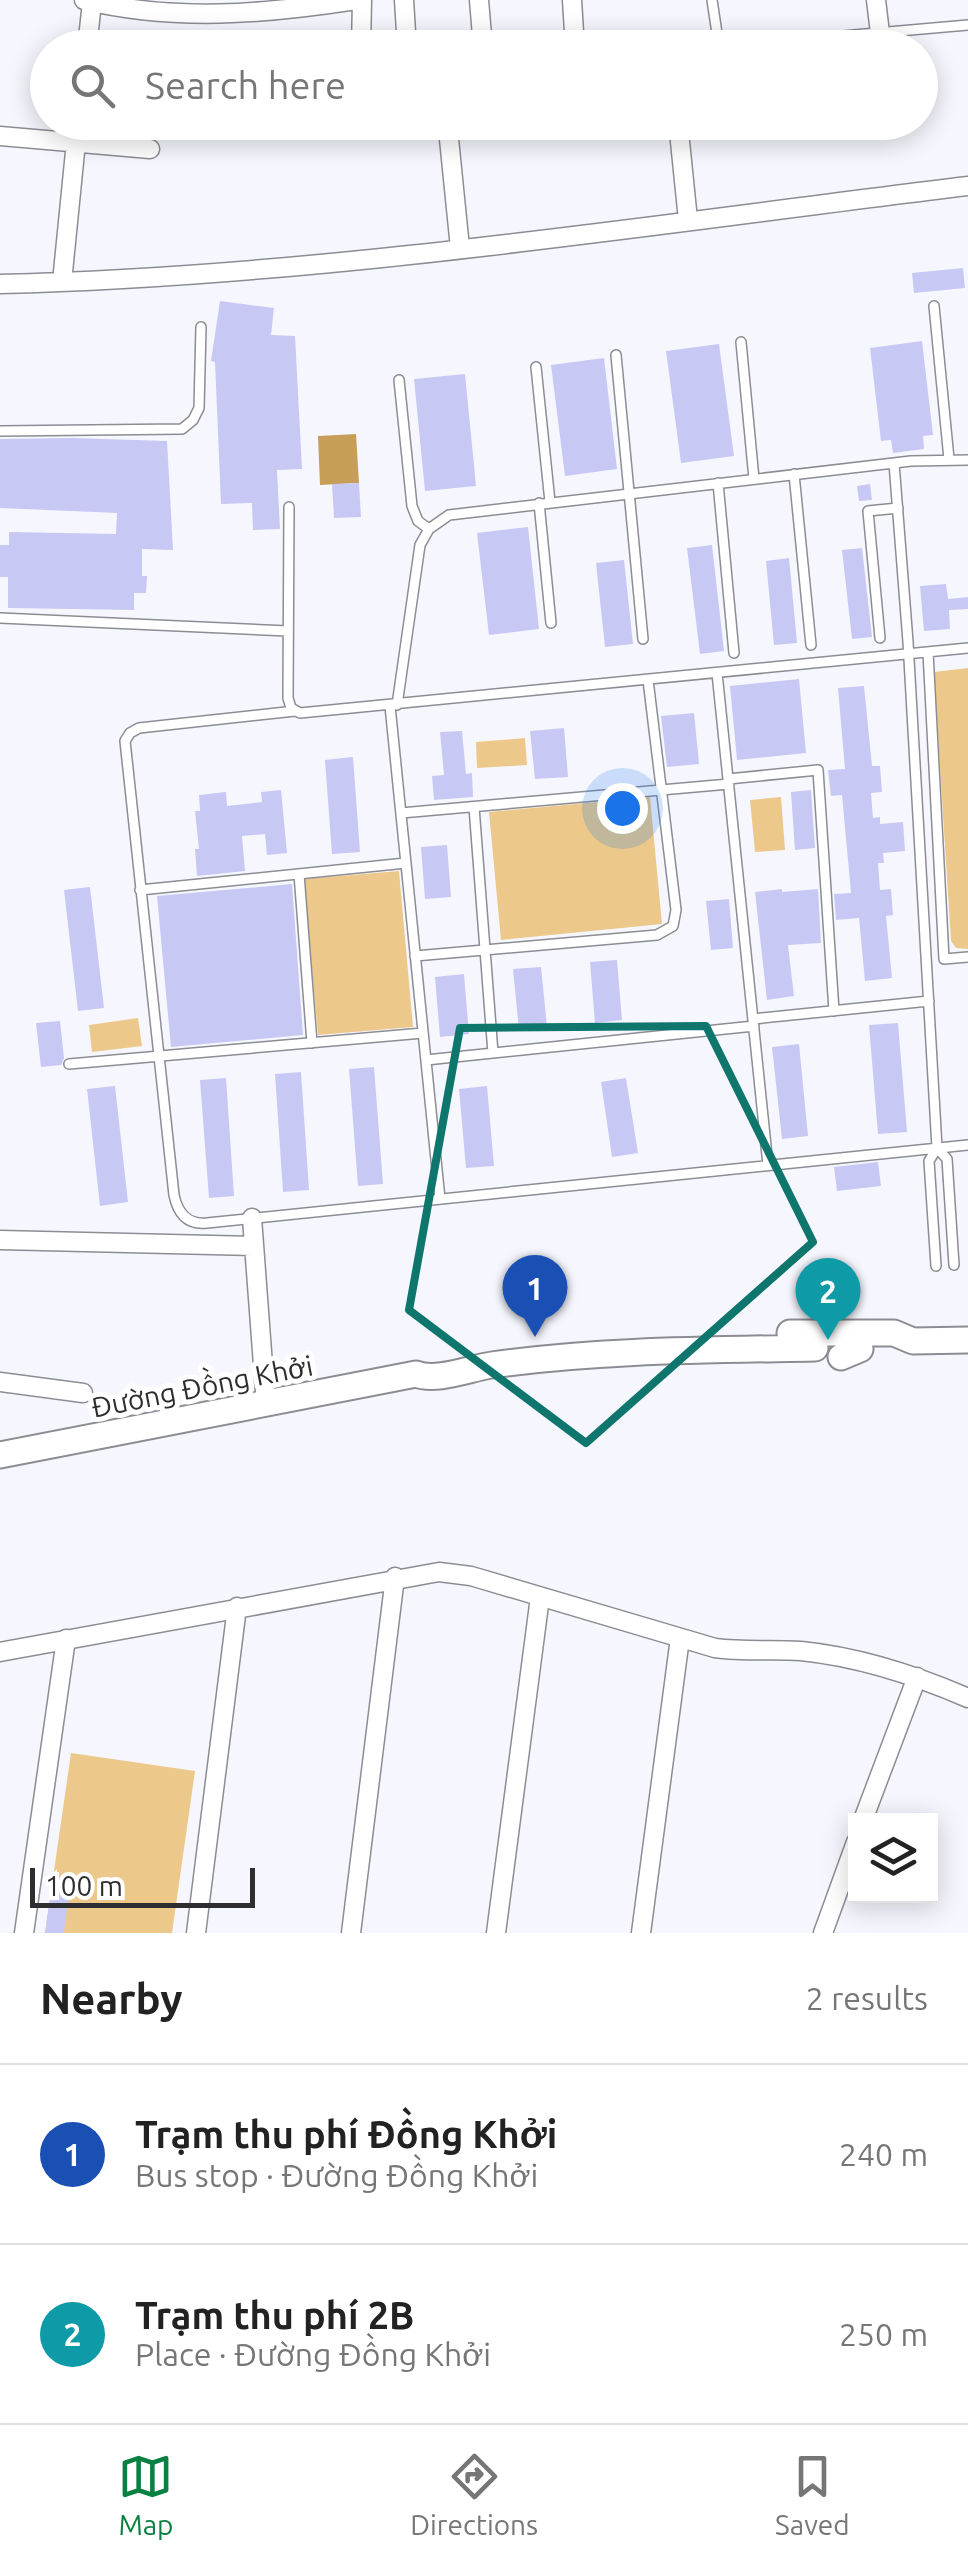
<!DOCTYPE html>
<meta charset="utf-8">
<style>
body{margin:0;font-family:Ubuntu,sans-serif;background:#f6f6f6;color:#222}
.controls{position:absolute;right:30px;bottom:30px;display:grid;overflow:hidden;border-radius:0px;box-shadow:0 5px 25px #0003}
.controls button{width:90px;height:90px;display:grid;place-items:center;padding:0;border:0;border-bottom:2px solid #e0e0e0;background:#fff;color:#222;font:50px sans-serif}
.scale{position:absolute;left:30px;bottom:25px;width:225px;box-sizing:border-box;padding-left:10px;border:5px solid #2e2e31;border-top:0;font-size:28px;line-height:35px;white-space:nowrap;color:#2e2e31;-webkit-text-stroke:8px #fff;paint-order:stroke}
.you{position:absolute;left:622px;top:808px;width:35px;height:35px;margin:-25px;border:8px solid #fff;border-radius:50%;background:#1a73e8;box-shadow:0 0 0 15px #1a73e833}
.badge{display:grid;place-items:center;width:65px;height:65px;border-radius:50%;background:#0b8043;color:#fff;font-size:32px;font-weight:700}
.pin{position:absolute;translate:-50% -82px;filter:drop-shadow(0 2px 5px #0008)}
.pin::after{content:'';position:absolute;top:52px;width:35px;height:30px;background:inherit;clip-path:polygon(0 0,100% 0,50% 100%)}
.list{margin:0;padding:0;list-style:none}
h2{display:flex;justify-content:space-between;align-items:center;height:130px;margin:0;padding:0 40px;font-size:42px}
h2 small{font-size:32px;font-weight:400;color:#767676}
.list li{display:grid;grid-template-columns:65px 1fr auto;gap:30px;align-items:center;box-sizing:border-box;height:180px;padding:0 40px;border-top:2px solid #e0e0e0}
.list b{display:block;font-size:38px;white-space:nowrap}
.list p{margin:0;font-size:32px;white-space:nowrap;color:#767676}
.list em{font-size:32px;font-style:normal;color:#767676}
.icon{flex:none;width:55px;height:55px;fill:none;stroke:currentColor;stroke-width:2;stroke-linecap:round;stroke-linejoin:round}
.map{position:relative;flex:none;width:968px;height:1933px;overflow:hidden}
.search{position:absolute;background:#fff;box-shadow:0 5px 25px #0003;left:30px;right:30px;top:30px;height:110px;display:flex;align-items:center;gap:25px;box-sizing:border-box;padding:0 35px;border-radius:55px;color:#767676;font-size:38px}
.sheet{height:490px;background:#fff}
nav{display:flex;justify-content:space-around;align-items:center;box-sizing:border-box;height:140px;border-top:2px solid #e0e0e0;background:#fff;font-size:28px;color:#767676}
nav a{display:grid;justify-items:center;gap:5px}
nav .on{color:#0b8043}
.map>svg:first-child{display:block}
.green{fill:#ecc88a}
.water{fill:#c69e57}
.building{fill:#c8c8f4}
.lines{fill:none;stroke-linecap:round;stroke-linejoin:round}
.lane-casing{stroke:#8c8d93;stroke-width:12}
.street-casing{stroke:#8c8d93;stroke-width:21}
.secondary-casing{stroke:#8c8d93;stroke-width:29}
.lane{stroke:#fff;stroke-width:9}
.street{stroke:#fff;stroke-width:18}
.secondary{stroke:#fff;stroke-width:25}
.marked{fill:none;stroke:#0f766e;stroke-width:8;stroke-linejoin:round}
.labels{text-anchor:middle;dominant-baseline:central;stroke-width:10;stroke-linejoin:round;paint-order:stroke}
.street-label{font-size:28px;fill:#2e2e31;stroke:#fff}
</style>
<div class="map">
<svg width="968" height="1933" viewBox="0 0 968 1933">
<rect width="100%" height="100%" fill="#f6f7fe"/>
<path class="green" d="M968,668V949L956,948L951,941L934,672Z
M525,738L527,765L477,768L476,742Z
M650,797L662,924L501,940L489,812Z
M781,797L785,850L755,852L750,800Z
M399,871L413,1027L318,1035L304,879Z
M138,1018L142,1046L92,1052L89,1025Z
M71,1753L195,1771L172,1933H45Z"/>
<path class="water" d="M356,434L359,483L320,485L318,436Z"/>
<path class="building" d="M963,268L965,288L914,293L912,273Z
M220,301L274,308L271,335L295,336L302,469L277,470L280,529L253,530L252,503L221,504L215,362L211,361Z
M922,341L933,435L923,436L924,449L893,453L891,440L881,441L870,348Z
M719,344L734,456L681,463L666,351Z
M604,358L617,469L565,476L551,365Z
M465,374L476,486L425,491L414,379Z
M72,438L167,441L173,550L142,549V576H147L146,593H134V610L8,608V577H0V545H9V532L116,534L117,513L0,508V439Z
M359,483L361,517L334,518L332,484Z
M870,484L872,500L859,501L857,486Z
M528,527L539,629L489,635L477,533Z
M712,545L724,651L700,654L687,548Z
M862,548L872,637L852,639L842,550Z
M789,558L797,643L774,645L766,561Z
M624,560L633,644L605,647L596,563Z
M946,584L948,599L968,597V609L949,610L950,629L924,631L920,586Z
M799,679L806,753L737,760L730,686Z
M864,686L872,766H880L882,792L871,793L873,818L880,817V824L903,822L905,851L883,853L884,863H878L880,890L891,889L893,915L886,916L892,978L865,981L859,918L836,920L834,894L851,893L842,795L831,796L828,770L845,769L838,688Z
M694,713L699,764L667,767L661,716Z
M564,728L568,777L535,779L530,731Z
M462,731L466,774L472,773L473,797L434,800L432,776L444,775L440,732Z
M353,757L360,852L332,854L325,760Z
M281,790L287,853L267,855L265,834L242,836L245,871L197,876L195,849H199L195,811H200L199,795L226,792L227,806L262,802L261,792Z
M811,790L815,848L795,850L791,792Z
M447,845L451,897L425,899L421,847Z
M292,884L303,1035L171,1047L157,896Z
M90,887L104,1008L78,1011L64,890Z
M782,889V892L818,889L821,943L788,945L794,996L767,1000L755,892Z
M729,899L733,948L711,950L706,901Z
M617,960L622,1020L595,1023L590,962Z
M541,967L547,1027L519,1030L513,969Z
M464,974L469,1034L440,1037L435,977Z
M60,1021L64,1058L61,1065L41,1067L36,1023Z
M898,1023L907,1132L878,1134L869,1025Z
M799,1044L808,1136L782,1139L772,1047Z
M374,1067L383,1184L358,1186L349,1069Z
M301,1072L309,1190L283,1192L275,1074Z
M226,1078L234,1196L209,1198L200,1080Z
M626,1078L638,1153L612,1157L601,1082Z
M115,1086L128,1202L100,1206L87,1089Z
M487,1086L494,1166L466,1168L459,1089Z
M878,1162L881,1186L837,1191L834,1167Z
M52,1884L70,1887L64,1933H45Z"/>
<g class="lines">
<defs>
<path id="lane" d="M712,0L718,40L729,46L968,25
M934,306L949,459
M741,342L754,479
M616,355L643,639
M536,367L550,502
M399,380L412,506L418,521L429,529
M0,431L182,429L193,420L199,408L201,327
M894,463L908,642L937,1148L947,1159L954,1265
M794,474L811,645
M718,483L734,653
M539,503L551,623
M289,507L288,698L291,708L300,713L968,648
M0,618L288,631
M880,638L868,511L898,508
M928,652L944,959L968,957
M717,673L768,1165
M397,705L420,545L429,529L449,515L911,461L968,460
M390,706L440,1199
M295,711L139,728L130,733L125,741L174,1195C178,1214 188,1225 207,1223L968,1145
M728,779L818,770L834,1011
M474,807L493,1053
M401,813L729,784
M299,874L312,1043
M140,890L406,863
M415,956L657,935L673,926L676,910L648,680
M753,1019L929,1001
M426,1060L754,1026
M69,1064L423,1033
M936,1266L929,1161L937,1148"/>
<path id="street" d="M84,0C175,22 265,14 356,0
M404,0L407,48
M479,0L483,48
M572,0L575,48
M876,0L880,33
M87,48L92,2
M361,48L362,0
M579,122L580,128
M678,122L688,220
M361,124V122
M0,136L150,149
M449,139L460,248
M62,282L78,122
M0,284C324,276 647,225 968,186
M252,1218L266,1405
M0,1240L254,1246
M0,1382L83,1393
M0,1652L439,1572L471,1576L715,1648C744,1652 772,1649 801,1651C860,1657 915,1675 968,1698
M863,1820L917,1677
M24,1933L66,1639
M196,1933L237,1607
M351,1933L395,1577
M496,1933L540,1597
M641,1933L680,1638
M823,1933L856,1842"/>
<path id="secondary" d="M790,1333H894L913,1341L968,1340
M841,1357L860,1349
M0,1455L416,1374C437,1382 470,1368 492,1365C598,1350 708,1350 815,1348"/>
</defs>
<use href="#lane" class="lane-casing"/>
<use href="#street" class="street-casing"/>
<use href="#secondary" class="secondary-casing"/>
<use href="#lane" class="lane"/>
<use href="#street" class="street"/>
<use href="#secondary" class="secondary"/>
</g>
<path class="marked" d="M706,1026L813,1242L586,1443L409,1310L460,1028Z"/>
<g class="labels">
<g class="street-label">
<text transform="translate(202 1386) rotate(-11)">Đường Đồng Khởi</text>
</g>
</g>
</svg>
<div class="controls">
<button><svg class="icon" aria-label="layers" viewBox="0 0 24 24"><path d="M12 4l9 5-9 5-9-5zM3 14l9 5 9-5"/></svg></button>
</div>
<div class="scale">100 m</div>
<div class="you"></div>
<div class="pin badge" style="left:535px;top:1337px;background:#1a4fb4">1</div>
<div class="pin badge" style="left:828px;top:1340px;background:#0f9aa8">2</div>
<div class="search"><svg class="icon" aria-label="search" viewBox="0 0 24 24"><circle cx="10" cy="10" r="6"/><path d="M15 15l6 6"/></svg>Search here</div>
</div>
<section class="sheet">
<h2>Nearby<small>2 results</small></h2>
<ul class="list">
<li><span class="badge" style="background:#1a4fb4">1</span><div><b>Trạm thu phí Đồng Khởi</b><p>Bus stop · Đường Đồng Khởi</p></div><em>240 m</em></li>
<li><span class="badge" style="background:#0f9aa8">2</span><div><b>Trạm thu phí 2B</b><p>Place · Đường Đồng Khởi</p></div><em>250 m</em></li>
</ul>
</section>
<nav>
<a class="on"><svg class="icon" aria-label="map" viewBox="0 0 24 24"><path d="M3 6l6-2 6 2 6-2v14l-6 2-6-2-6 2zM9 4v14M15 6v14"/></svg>Map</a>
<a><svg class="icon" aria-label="directions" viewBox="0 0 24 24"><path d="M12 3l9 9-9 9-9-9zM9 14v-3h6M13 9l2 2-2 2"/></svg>Directions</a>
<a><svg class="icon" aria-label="saved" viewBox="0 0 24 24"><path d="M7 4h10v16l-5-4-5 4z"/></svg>Saved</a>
</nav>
